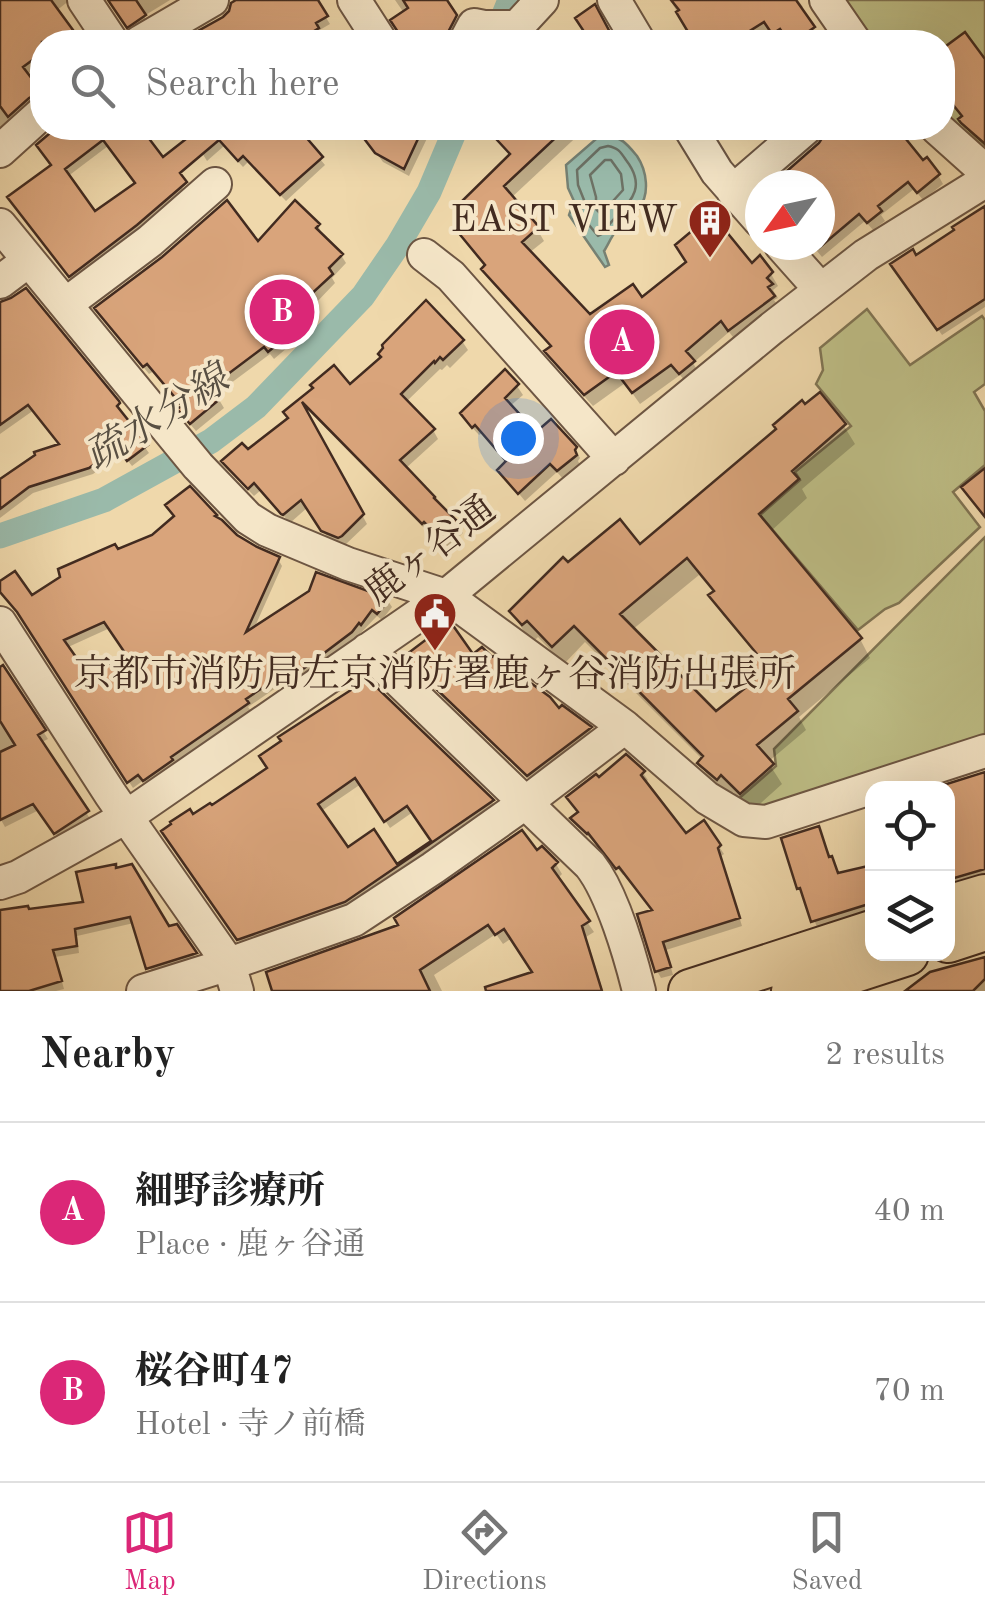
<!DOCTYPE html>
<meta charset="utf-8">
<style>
body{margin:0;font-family:"Old Standard TT","Noto Serif JP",serif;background:#f2f2f2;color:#222}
.controls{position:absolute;right:30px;bottom:30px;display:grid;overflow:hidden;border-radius:20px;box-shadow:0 10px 40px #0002}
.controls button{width:90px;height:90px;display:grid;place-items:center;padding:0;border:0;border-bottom:2px solid #e0e0e0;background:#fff;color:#222;font:50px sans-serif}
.compass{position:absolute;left:745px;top:170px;width:90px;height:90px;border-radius:50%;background:#fff;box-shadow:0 10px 40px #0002;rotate:237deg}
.you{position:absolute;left:518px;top:438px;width:35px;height:35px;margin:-25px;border:8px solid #fff;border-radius:50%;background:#1a73e8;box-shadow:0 0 0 15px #1a73e833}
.badge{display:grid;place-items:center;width:65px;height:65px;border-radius:50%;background:#db2777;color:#fff;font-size:32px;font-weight:700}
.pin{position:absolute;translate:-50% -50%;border:5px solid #fff;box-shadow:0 2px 10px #0006}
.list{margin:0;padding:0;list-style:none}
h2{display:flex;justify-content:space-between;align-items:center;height:130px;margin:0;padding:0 40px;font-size:42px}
h2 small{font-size:32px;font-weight:400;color:#767676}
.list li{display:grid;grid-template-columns:65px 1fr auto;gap:30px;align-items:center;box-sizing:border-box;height:180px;padding:0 40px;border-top:2px solid #e0e0e0}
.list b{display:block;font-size:38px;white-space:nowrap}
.list p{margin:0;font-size:32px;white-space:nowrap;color:#767676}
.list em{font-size:32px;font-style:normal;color:#767676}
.icon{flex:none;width:55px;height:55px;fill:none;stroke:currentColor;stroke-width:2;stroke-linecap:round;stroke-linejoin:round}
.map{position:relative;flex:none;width:985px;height:991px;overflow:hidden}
.search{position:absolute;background:#fff;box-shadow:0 10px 40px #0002;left:30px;right:30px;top:30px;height:110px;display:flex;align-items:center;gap:25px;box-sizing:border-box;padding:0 35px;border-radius:40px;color:#767676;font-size:38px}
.sheet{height:490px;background:#fff}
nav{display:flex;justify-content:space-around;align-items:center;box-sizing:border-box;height:140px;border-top:2px solid #e0e0e0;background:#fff;font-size:28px;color:#767676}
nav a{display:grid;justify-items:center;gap:5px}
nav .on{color:#db2777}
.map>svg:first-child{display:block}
.green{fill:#bebe86;stroke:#807453;stroke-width:2.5}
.water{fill:#9abaaa;stroke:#778173;stroke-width:2.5}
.shadow{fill:#0003;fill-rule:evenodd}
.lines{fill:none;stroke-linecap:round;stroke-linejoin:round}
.shore{stroke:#6e7265;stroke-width:2.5}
.canal{stroke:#9abaaa;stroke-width:25}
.building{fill:#d9a47b;stroke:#422b20;stroke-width:2.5;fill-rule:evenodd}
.minor-casing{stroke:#6d5643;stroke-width:36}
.major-casing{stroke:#422b20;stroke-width:46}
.minor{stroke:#f5e6c8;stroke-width:32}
.major{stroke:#efd8ab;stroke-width:42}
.labels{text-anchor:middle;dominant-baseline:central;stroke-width:8;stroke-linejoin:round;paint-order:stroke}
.poi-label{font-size:38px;fill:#422b20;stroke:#f5e6c8;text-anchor:end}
.street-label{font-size:38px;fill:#422b20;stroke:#f5e6c8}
.water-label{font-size:40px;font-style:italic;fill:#584f42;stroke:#f5e6c8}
</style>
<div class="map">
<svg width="985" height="991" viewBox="0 0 985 991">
<rect width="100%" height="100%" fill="#efd8ab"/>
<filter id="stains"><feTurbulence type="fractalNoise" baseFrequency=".002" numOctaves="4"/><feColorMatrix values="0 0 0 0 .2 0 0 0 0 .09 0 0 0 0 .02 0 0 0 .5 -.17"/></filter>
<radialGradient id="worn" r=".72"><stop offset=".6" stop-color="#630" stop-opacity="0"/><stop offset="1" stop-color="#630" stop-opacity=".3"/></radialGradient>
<path class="green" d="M838,0H985V149L978,155L943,119L942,42H875Z
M867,309L910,365L982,316L985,320V384L974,392L985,411V465L953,492L980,527L899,603L885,609L858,630L760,515L800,480L795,472L851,426L816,384L823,370L820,348Z
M985,537V739L765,810L736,801L776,766L774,749Z"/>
<path class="water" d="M606,136C622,137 627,144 637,156C647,171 650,194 639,208C632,217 623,223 616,231C611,237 608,245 604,251L609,265L605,267L569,215L574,201L568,188L566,165L596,139Z"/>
<path class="shadow" d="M0,0H70L56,11L75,39L70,42H42V63L26,75L42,98L0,134Z
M110,0H170L144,16L148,24L133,33Z
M241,0H315L330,24L318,31L321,36L311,42H203Z
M395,0H444L460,25L452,42H403L401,32L404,13Z
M670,0H798L803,7L800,9L823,42H692L695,41Z
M985,63V150L971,136L962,120L963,118L942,91Z
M57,128H138L186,193L74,283L14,205L53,166L39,146ZM108,146L137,184L95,214L67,177Z
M187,128H294L325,165L286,201L248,162L243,167L224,146L207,161Z
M358,128H432L409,176L383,162Z
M493,128H586L511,198L537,229L544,241L529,253L590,318L752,266L771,274L778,286L773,290L778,298L774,300L780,309L737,342L729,332L693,363L700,375L688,385L680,375L640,404L625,383L593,406L555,364L548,351L552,348L491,282L484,270L487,267L467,244L460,232L471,222L460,206L511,157Z
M731,128H757L738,139Z
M828,128H895L923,164L938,175L943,184L923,200L914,189L881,215L885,221L873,230L865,221L822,257L812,245H820V185H774L827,136Z
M985,208V307L942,335L897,270Z
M318,225L322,234L321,236L341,255L346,263L332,278L335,283L313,306L318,314L298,331L301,336L274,359L270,354L227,386L228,389L218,398L224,408L196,431L185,418L184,407L154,371L149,374L102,317L257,245Z
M0,323L117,403L122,411L120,413L149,453L132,466L122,453L93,474L33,493L0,518V482L62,445L34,410L0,434Z
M462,341L468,350L450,368L447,365L442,370L440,369L406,402L433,430L438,439L405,469L457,524L463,533L448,547L431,529L428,532L301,403L367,524L344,546L329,540L308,507L290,523L261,490L254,496L229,470L224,462L247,453L290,420L286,412L316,389L350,387Z
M517,386L523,395L509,407L535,436L575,449L580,458L578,461L580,465L563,479L557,472L525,501L500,471L508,463L482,433L479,435L468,423Z
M819,396L844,426L855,444L802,489L807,498L770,532L860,639L870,658L799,717L806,730L768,762L782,784L752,811L733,792L728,797L710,781L700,763L703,760L585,642L564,664L538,637L534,641L523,630L512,611L567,565L639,547ZM699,575L714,593L711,596L722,614L758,657L745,667L754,684L716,715L632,630Z
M215,516L235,537L278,559L282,566L253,631L388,601L392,607L382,620L377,616L355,639L300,680L296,674L248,707L251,711L148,787L144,780L133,788L24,619L16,612L2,592L0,584L31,599L117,552ZM110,628L128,654L89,681L66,648Z
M472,657L515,688L559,712L562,709L590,729L593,735L532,782L410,664L407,658Z
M0,665L48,739L40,743L91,820L60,840L39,810L5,827L0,818Z
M368,682L492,802L496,809L349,909L243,946L168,839L192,817L211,808L270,770L284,742ZM361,784L390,828L413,812L434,842L396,868L373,833L347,850L320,812Z
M643,773L648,780L644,784L685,836L704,824L724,854L721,856L742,926L666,950L673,975L661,978L657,971L655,911L626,873L623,875L594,839L593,841L578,826L574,819Z
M983,775L985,779V881L948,893V788H944Z
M818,829L840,876L872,865V916L820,933L799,888Z
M542,850L556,864L562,874L557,879L594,932L586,937L603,991H488L535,973L512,938L503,944L496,934L434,975L442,991H275L402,926Z
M79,874L168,929L176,927L198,961L153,975L134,923L77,936L79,953L55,957L64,989L56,991H0V913L86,904Z
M985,959V991H906L911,985L914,988Z"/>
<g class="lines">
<path class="shore" d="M608,146C618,148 620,151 626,160C653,195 618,208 602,234L598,236L580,214L584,200L578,185L577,170L600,148Z
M605,160H611L621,174L623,190L604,211L600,213L596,209V197L590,175Z"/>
<path class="canal" d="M493,42L510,0
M0,536L104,500L211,441L256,407L363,296L398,245L429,192L456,128"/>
</g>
<path class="building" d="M0,0H51L73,30L57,42H42V53L23,67L42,92L29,98L8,117L0,106Z
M108,0H136L146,15L127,28Z
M236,0H318L328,16L316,23L319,28L296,42H205L198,31L223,17L229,11L231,3Z
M403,0H447L457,15L446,36L437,42H401L398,32L390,20L408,8Z
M671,0H796L815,27L793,42H789L780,29L772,34L764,22L732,42H694L676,12L679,10Z
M595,4L612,36L602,42H570L583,30L575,18Z
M965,32L985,59V144L961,123L958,119L962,116L942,91V49Z
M56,128H141L163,157L200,128H298L323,157L280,195L243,156L238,161L219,140L180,173L187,182L137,225L69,277L7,197L51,165L36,145ZM103,140L135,183L95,211L65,169Z
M356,128H423L404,169L375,153Z
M486,128H566L504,186L539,227L522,242L590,314L633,284L642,297L686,262L675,245L712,214L752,263L760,255L773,272L767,278L773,284L768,287L775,296L728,331L721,321L686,351L695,361L679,374L671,365L632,393L616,372L584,395L544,351L551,346L481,269L485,265L457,231L475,216L474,214L469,218L457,206L510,154Z
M826,128H897L923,160L927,157L940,174L917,193L908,182L878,206L882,211L867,223L859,214L820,247V185H771L819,143L824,135Z
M227,200L258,241L295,200L320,224L316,228L343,254L329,268L333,274L308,297L315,305L294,322L298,327L268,352L264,347L224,377L226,380L214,389L221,398L190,424L177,409L182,406L147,364L143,367L94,308L162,257Z
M985,206V299L937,330L890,264L913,249L916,255L954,230L952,227Z
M26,288L119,401L120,403L117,406L148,445L127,461L117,448L89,468L29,487L0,509V479L35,455L34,452L59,444L28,405L0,425V302L11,298Z
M426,300L464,340L443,360L440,357L435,363L434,361L401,394L435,429L400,460L435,497L434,498L459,523L442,540L424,522L422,524L302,402L364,514L342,536L338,538L321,531L301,500L283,515L281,514L254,483L248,489L221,461L242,443L248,449L288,418L283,412L313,388L310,385L334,365L350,384L381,357L378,354L383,348L382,345Z
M505,369L519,384L505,398L536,432L551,419L577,447L575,450L577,455L557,471L550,464L518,494L497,470L506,461L475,425L472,428L460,413Z
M820,392L846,424L792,471L799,479L759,514L862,638L788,699L798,711L757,745L774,764L740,794L721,775L717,780L697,763L703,756L574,626L552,647L527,621L522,625L509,611L563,557L568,562L620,519L640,544L776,429L773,425L802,400L805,404ZM687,558L714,591L708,595L757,654L742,667L754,681L716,711L620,614Z
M985,468V517L961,487Z
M190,486L217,515L215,516L222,520L237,535L257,547L280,557L246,632L309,591L316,572L390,599L377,614L372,610L361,625L359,623L352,632L295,675L290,669L246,699L249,703L171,757L173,760L143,781L138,775L127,783L17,612L0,592V581L15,571L32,595L60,577L58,569L115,544L118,549L152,535L174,516L165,505ZM104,622L125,653L90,677L64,640Z
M444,626L454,627L473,654L482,647L492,657L494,656L498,659L516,684L524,678L550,697L559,708L562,705L592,727L527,776L403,657Z
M3,665L46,730L38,735L89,811L54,834L33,804L0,820V752L15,745L0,721V667Z
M368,679L494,800L345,902L237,940L161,831L171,824L170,822L190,809L193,814L210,803L212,805L267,768L259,756L281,741L278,737ZM355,778L384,822L407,806L431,841L397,864L374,829L348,847L318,804Z
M626,754L645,771L641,775L686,833L704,820L721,845L718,848L740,918L663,942L671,967L655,972L637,914L652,910L619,867L616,869L588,833L587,834L570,818L578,812L566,797L596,774L599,777Z
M985,772V869L951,879L948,867V788H934Z
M819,826L829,857L832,856L838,873L872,865V903L811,922L800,888L797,889L781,838Z
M522,830L537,850L542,846L558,862L552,868L590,921L582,926L602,991H486L485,987L532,972L504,929L495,935L488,925L420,970L430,991H272L266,972L398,925L394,918Z
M116,864V868L132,864L169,926L177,924L197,953L146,969L130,917L75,929L77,946L53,950L62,981L29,991H0V910L28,906L29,909L83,902L76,872Z
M985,957V979L973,991H905L930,972Z"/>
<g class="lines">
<defs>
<path id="minor" d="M84,0L112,42
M354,0L381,42
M614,0L639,42
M826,0L855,42
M140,42L212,0
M465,42L474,25L484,27H517L542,0
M690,128L717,172L760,221
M937,128L985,171
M0,151L42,113
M733,191L806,128
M0,225L198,466L248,518L267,530L348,564L446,596L625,727L707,798L744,820L766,822L985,751
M781,245L821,290
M424,255L451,276L614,459
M0,282L28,261
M66,304L150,241L215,184
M0,623L111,795L229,964L237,991
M367,650L590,865C612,893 630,955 639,991
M0,883L18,877L126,817L446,596L772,328L866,255L985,181
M143,991L229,964L354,920L433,868L525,803L625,727"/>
<path id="major" d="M948,907L985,896
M948,941L985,929
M690,991L872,932
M793,991L907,954"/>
</defs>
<use href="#minor" class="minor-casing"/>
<use href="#major" class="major-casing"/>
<use href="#minor" class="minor"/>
<use href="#major" class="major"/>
</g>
<defs>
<symbol id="building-pin" viewBox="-11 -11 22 30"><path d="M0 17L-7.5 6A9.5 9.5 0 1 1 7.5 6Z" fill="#8f2418" stroke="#f5e6c8"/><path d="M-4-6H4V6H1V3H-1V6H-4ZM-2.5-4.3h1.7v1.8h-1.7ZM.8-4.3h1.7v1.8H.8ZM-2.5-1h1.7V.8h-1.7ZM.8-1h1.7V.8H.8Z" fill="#fff"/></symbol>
<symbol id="civic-pin" viewBox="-11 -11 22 30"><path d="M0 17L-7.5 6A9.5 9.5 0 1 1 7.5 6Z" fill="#8f2418" stroke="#f5e6c8"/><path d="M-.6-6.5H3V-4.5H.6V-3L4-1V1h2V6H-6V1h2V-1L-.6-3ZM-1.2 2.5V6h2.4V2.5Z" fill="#fff"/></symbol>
</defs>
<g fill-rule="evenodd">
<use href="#building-pin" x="685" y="196" width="50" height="68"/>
<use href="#civic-pin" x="410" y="589" width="50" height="68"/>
</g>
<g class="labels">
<g class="poi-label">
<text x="678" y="221">EAST VIEW</text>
<text x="435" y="676" text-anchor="middle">京都市消防局左京消防署鹿ヶ谷消防出張所</text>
</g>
<g class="street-label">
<text transform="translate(431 552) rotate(-37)">鹿ヶ谷通</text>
</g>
<g class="water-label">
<text transform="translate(158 420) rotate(-32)">疏水分線</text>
</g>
</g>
<rect width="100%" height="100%" filter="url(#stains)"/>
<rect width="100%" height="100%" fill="url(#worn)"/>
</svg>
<div class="controls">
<button><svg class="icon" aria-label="locate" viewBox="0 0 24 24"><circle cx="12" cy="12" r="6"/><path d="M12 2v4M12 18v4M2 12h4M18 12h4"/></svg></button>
<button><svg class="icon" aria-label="layers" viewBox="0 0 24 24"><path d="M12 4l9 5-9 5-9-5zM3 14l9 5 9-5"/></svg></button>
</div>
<svg class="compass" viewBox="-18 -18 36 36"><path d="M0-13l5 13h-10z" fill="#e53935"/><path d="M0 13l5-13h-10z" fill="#767676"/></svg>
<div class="you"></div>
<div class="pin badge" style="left:622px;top:342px">A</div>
<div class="pin badge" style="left:282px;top:312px">B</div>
<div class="search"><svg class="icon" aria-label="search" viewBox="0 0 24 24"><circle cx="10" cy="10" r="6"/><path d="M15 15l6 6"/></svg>Search here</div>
</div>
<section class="sheet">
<h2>Nearby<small>2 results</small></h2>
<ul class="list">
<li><span class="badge">A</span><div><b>細野診療所</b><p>Place · 鹿ヶ谷通</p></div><em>40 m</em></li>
<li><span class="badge">B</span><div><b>桜谷町47</b><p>Hotel · 寺ノ前橋</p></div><em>70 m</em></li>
</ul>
</section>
<nav>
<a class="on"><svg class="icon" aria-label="map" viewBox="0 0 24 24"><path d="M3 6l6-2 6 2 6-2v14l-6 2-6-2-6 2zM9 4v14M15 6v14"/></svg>Map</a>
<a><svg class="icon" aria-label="directions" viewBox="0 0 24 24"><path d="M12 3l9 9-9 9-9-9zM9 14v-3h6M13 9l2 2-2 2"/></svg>Directions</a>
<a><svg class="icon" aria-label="saved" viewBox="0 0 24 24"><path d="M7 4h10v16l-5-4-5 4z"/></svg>Saved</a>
</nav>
